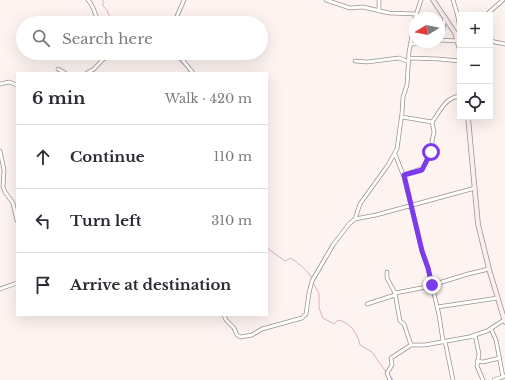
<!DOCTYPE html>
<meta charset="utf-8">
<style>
body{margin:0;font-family:"Libre Baskerville",serif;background:#f7f7f7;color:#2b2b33}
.controls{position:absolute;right:12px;top:12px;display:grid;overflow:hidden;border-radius:0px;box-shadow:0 4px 16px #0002}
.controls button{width:36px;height:36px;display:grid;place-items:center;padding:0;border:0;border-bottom:1px solid #e1e1e2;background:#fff;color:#2b2b33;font:20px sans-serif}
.compass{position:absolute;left:409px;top:12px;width:36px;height:36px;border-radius:50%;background:#fff;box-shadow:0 4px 16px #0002;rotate:260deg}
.stop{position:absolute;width:12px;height:12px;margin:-9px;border:3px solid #7c3aed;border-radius:50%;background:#fff}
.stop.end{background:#7c3aed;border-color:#fff;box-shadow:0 1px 4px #0008}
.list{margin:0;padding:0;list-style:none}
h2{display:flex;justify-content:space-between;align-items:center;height:52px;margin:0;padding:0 16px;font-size:17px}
h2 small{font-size:13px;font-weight:400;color:#7c7c81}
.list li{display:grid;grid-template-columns:26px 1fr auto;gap:12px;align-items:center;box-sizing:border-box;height:64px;padding:0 16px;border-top:1px solid #e1e1e2}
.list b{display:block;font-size:15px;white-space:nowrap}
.list em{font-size:13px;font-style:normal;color:#7c7c81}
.icon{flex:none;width:22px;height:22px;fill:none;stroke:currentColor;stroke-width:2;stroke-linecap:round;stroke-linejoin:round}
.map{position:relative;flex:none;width:505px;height:380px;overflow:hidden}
.search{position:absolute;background:#fff;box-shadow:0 4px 16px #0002;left:16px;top:16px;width:252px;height:44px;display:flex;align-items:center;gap:10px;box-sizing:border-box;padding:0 14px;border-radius:22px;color:#7c7c81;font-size:15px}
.panel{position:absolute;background:#fff;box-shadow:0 4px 16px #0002;left:16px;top:72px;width:252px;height:244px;border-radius:0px}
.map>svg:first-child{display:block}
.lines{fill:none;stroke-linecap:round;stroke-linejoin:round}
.stream{stroke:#dcaecd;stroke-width:1}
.street-casing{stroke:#9b9390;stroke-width:4.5}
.secondary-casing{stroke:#9b9390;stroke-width:5.5}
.street{stroke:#fff;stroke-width:3}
.secondary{stroke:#fdeef1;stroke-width:4}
.route{stroke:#7c3aed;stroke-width:5}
</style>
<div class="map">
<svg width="505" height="380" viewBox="0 0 505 380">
<rect width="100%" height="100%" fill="#fdf3f0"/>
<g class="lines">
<path class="stream" d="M103,0V6L107,10L112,23
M166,53L175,57L186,67L190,73
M267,248L285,261L291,258C299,264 308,270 312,279
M313,282L319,294V308L323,318L334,324L338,320C350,322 358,334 360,345L372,352L386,372
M390,376L393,380"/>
<defs>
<path id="street" d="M88,0C94,6 95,15 99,23
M326,0L350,8L363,7L389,13L416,14
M379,0V11
M453,0C457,12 462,28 458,40
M486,15L503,0
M415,18L421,0
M174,23L184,0
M439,37L443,29L445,17
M439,40L458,41
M490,41L505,44
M410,44H414L419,42
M177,53L193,73
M409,58L439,59L460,61
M355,61L367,62L399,58L409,62
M58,69L65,73
M87,73L94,69L109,53
M0,84L9,82L17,85
M402,117L432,122L434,132L432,141V150L428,154V158L423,168L403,175
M432,122C441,111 444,98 460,96
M0,151L4,170L3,187L5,192L13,203L17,221
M395,154L404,177L422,251L428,268L439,315L443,341
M355,219L360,204L388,165L397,149L402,113L403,97L407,85L409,52L415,20
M387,272V278L395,293L400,321L404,324L411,345
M432,285L468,274L489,269
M0,289L17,283
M395,293L432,286
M367,304L395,295
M437,307L498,298
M224,315L226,320L234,328L237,335L240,337L252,335L262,329L302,318L306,314L309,293L312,281L333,245L349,224L355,219L376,215L475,188
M491,329L496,340L503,377
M475,335L479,354L477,366L483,380
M445,341L453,380
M477,361L483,362L500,358
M390,380L387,373L392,365L391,358L411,345H425L469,337L487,331L504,320
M494,380L505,376"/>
<path id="secondary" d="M433,0L455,33L460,50
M468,117L478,224L489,269L505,322"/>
</defs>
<use href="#street" class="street-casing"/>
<use href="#secondary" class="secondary-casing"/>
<use href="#street" class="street"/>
<use href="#secondary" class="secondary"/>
</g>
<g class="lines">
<path class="route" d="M431,152L428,154V158L422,170L404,175L422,251L428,268L432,285"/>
</g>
</svg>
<div class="controls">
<button>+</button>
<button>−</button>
<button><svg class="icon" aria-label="locate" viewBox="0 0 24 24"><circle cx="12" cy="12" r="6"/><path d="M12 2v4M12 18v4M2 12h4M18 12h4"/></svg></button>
</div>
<svg class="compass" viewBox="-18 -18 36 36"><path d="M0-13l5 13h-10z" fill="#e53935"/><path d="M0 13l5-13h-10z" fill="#7c7c81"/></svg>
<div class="stop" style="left:431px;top:152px"></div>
<div class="stop end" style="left:432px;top:285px"></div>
<div class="search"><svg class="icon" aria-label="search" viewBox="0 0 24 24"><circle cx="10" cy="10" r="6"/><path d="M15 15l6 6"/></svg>Search here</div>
<section class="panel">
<h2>6 min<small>Walk · 420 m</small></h2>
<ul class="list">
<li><svg class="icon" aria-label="ahead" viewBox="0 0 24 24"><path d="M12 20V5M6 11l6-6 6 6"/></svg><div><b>Continue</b></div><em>110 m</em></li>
<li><svg class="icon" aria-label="left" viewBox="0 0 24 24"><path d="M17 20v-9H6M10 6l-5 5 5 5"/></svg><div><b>Turn left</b></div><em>310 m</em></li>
<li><svg class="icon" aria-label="arrive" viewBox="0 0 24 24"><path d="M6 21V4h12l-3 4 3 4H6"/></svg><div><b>Arrive at destination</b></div></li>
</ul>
</section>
</div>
